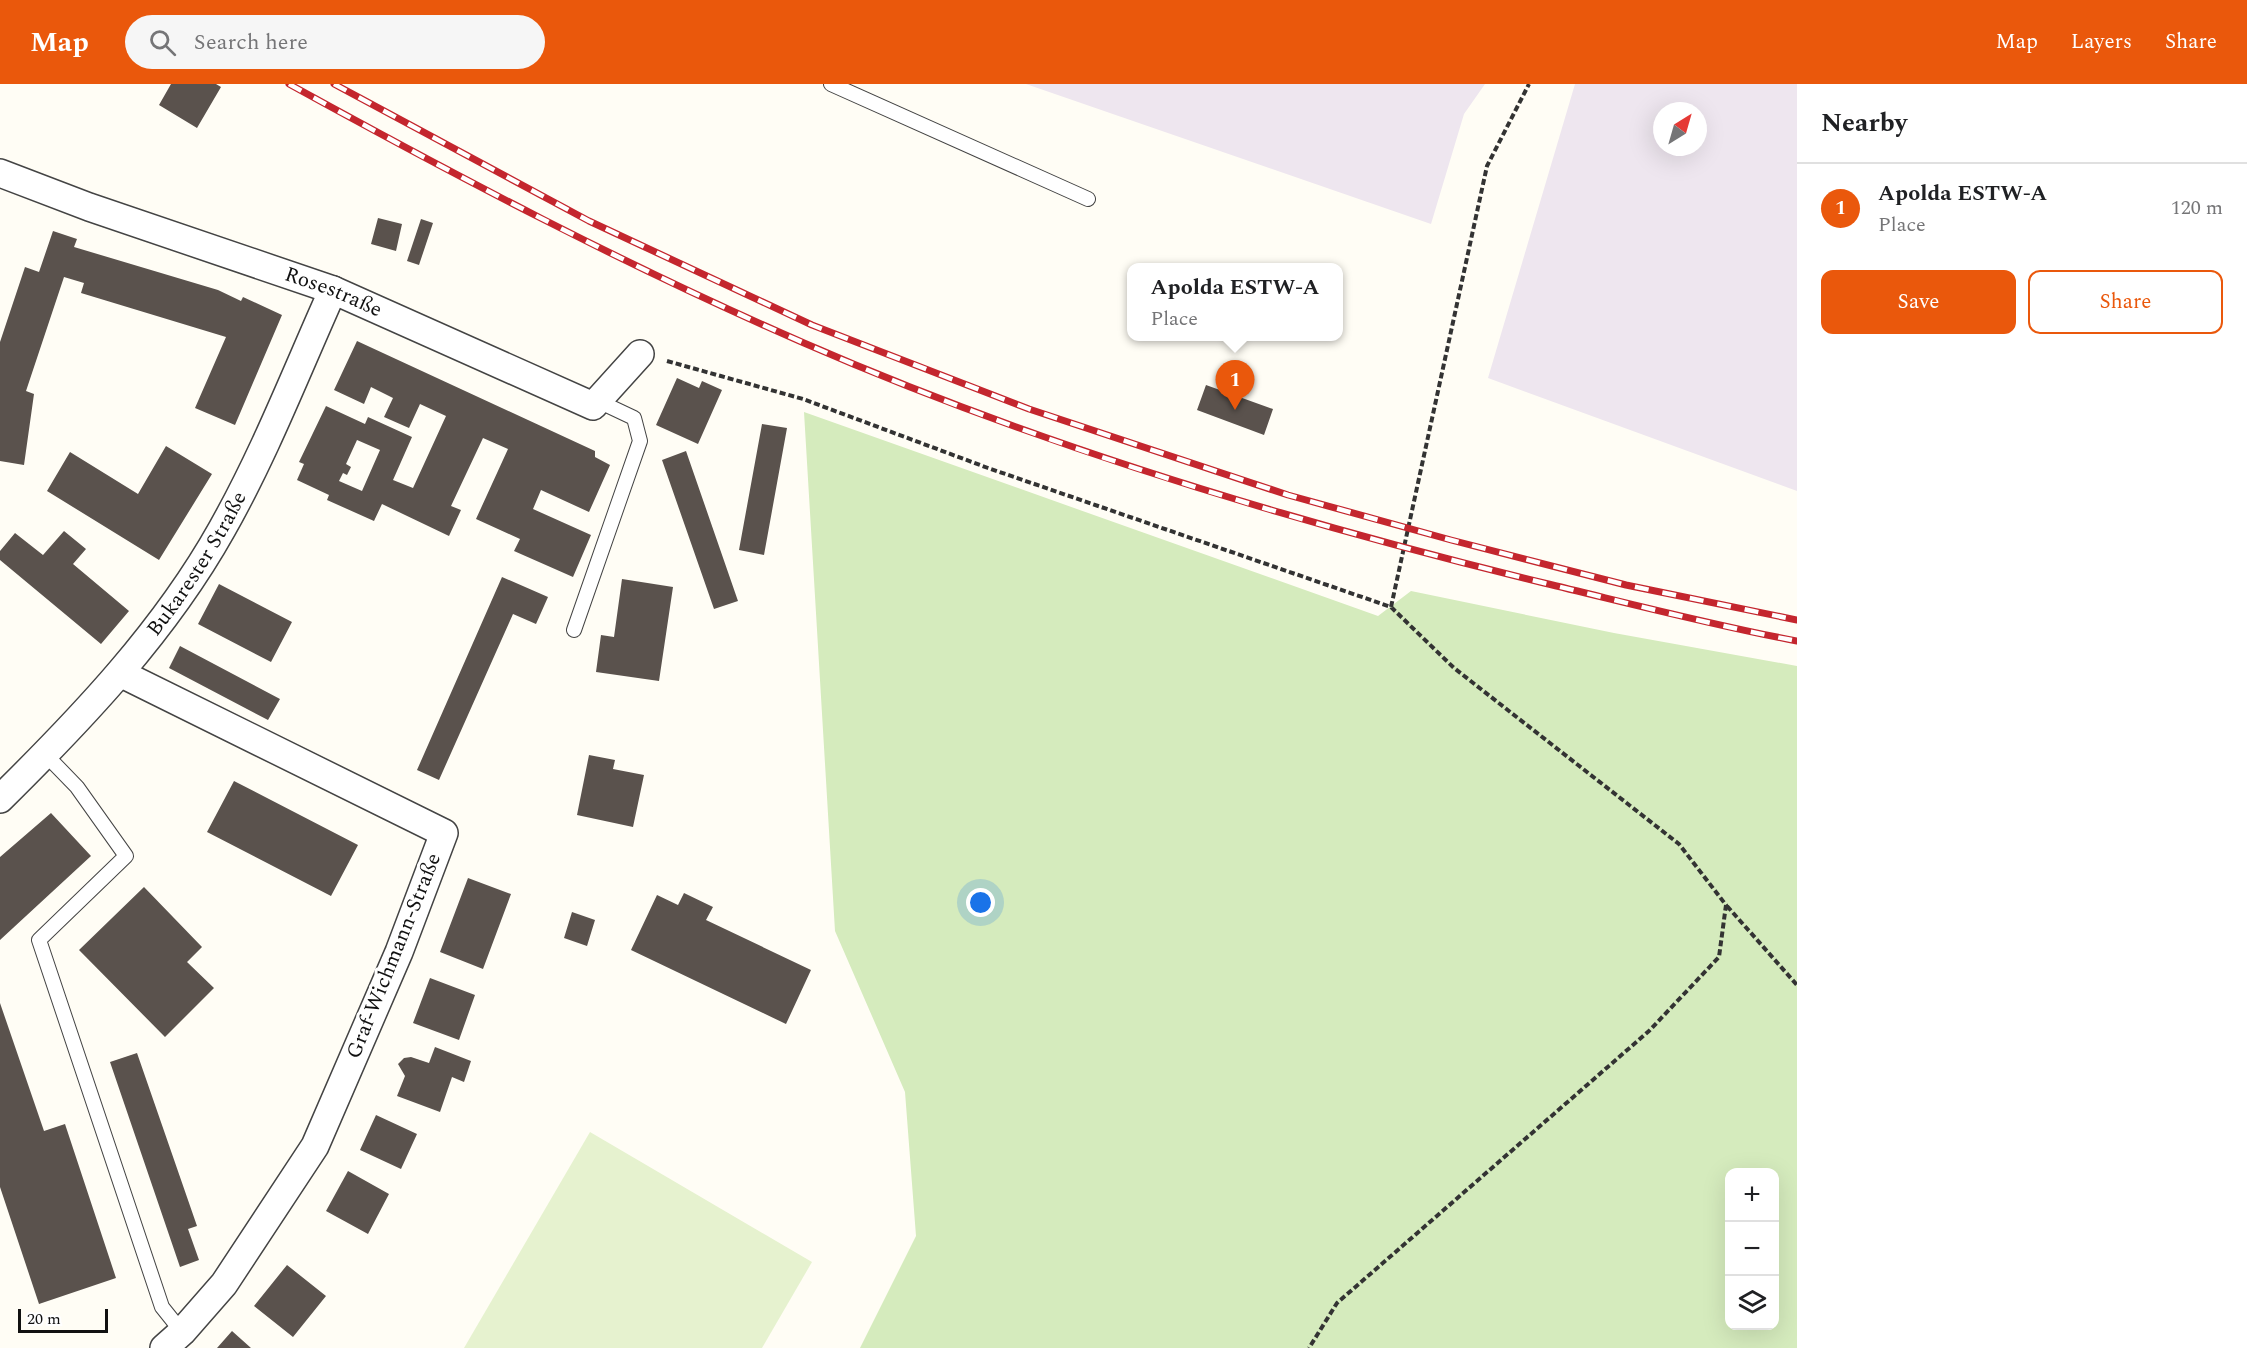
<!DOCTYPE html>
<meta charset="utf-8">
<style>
body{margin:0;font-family:Spectral,serif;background:#f6f6f6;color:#202124}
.controls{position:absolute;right:18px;bottom:18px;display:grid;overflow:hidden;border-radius:12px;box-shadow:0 6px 24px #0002}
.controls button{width:54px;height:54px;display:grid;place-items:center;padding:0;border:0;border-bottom:2px solid #e0e0e0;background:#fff;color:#202124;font:30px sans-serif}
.compass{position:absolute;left:1653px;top:18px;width:54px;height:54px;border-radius:50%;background:#fff;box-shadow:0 6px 24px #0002;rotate:37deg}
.scale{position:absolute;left:18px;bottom:15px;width:90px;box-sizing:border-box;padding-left:6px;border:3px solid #111;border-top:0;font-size:16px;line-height:21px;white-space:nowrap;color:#111;-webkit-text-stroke:4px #fff;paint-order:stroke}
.you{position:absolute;left:981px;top:819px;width:21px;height:21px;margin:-15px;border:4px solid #fff;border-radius:50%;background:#1a73e8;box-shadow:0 0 0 9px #1a73e833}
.badge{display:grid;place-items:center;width:39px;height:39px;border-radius:50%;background:#ea580c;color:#fff;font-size:20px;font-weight:700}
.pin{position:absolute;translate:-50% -50px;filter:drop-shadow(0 2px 3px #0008)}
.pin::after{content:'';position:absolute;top:32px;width:21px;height:18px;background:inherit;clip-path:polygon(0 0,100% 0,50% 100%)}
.popup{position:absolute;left:1127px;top:179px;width:216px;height:78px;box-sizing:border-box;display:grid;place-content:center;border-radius:12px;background:#fff;filter:drop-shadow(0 2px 4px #0005);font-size:20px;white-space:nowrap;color:#757577}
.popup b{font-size:22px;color:#202124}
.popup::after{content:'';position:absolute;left:50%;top:100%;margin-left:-12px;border:12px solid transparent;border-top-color:#fff}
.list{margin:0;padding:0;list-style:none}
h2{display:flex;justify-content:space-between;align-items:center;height:78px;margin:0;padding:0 24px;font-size:26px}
h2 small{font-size:20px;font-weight:400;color:#757577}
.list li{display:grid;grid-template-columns:39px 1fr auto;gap:18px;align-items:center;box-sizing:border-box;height:90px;padding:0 24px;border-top:2px solid #e0e0e0}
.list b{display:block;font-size:22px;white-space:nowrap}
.list p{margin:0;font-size:20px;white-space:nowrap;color:#757577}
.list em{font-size:20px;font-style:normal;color:#757577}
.actions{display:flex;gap:12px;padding:18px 24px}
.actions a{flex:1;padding:14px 0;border:2px solid #ea580c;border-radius:12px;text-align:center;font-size:21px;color:#ea580c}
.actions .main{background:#ea580c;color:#fff}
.icon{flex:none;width:33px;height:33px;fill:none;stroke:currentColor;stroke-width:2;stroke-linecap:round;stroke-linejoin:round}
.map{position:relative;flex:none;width:1797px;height:1264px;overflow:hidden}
header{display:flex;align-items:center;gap:36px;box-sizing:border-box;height:84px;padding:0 30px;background:#ea580c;color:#fff}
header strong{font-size:28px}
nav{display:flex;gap:33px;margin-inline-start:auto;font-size:21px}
.search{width:420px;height:54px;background:#f6f6f6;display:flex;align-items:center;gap:15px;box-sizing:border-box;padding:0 21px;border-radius:33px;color:#757577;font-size:22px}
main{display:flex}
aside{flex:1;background:#fff}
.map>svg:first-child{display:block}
.industrial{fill:#eee6ef;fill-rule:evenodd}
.green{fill:#d5ebbd;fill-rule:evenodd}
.pitch{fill:#e6f2cf}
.building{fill:#5a524d;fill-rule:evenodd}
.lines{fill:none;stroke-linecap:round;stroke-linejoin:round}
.lane-casing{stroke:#444;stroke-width:16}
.street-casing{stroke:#444;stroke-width:30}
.path{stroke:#333;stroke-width:4;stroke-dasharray:6 3;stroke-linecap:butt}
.lane{stroke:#fff;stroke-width:14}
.street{stroke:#fff;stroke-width:27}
.rail-casing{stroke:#c4262e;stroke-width:7}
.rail{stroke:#fff;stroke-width:4.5;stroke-dasharray:14;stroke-linecap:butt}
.labels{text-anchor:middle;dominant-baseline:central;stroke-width:6;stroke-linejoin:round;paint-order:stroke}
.street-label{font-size:21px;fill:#111;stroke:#fff}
</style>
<header>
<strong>Map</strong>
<div class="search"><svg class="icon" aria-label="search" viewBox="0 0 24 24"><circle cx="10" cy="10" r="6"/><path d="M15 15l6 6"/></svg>Search here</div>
<nav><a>Map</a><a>Layers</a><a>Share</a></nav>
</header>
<main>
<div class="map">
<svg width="1797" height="1264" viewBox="0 0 1797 1264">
<rect width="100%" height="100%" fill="#fffdf5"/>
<path class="industrial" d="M1026,0H1485L1464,30L1431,140Z
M1575,0H1797V407L1488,294ZM1662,27H1698V63H1662Z"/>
<path class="green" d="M804,328L1378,532L1411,507L1614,549L1797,582V1264H860L916,1152L905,1008L835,847ZM1730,1088H1774V1242H1730Z"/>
<path class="pitch" d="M590,1048L812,1178L762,1264H464Z"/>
<path class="building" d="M171,0H216L221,3L197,44L159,21Z
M378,134L402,140L396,167L371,160Z
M421,135L433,139L419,181L407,177Z
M53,147L77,155L74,163L218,206L241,217L243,213L282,231L235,341L195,324L226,253L81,209L84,199L64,193L26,307L34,310L24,381L0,377V258L25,183L39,188Z
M357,257L595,367V373L610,381L589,428L541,406L533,425L591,451L573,493L514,467L520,455L476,435L508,365L483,354L451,422L461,426L449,452L382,420L374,437L327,416L329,411L297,396L304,380L299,378L326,322L365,340L368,333L412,353L393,396L413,404L446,332L420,320L409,344L384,333L393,314L371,303L364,320L334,306ZM357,356L380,366L362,407L339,397L343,389L347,391L351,383L346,380Z
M677,294L699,304L702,297L722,306L698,360L656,341Z
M1206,301L1273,325L1264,351L1197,326Z
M762,340L787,344L764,471L739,466Z
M166,362L212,390L159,476L47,407L70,368L138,410Z
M686,367L738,517L714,525L662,376Z
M64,447L86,465L73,480L129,527L101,560L0,476V467L15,449L43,471Z
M502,493L548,513L536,540L513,530L439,696L417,686Z
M622,495L673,503L659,597L596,588L601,551L614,553Z
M219,500L292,538L271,578L198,540Z
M180,562L280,615L268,636L169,584Z
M589,671L615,676L613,685L644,691L633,743L577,731Z
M234,697L358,761L331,812L207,748Z
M51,729L91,772L0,856V773Z
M468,794L511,810L483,885L440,868Z
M144,803L202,863L187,878L214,904L165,953L79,866Z
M684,809L713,823L706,836L811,886L786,940L631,866L657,811L678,821Z
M572,828L595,836L587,862L564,854Z
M430,894L475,911L459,956L413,939Z
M0,919L44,1047L65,1040L116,1194L39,1220L0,1103Z
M435,963L471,977L464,998L452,993L440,1028L397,1012L405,992L398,980L404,974L411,973L429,979Z
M137,969L197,1142L188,1145L199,1176L180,1183L110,978Z
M376,1031L417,1050L401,1085L360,1066Z
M348,1087L389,1110L368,1150L326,1127Z
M287,1181L326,1212L293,1253L254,1222Z
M232,1247L251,1264H217Z"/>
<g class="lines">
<defs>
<path id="lane" d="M831,0L1088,115
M574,546L640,357L634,334L598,317
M45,670L77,703L126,772L39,856L162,1223L182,1248"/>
<g id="street">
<path id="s1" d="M0,89L89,123L333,206L593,322L640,270"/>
<path d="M120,589L444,749L399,868L315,1062L224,1200L182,1248L164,1264"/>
<path id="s2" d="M0,715C82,634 165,547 222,445C265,369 297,286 333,206"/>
</g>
</defs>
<use href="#lane" class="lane-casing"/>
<use href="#street" class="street-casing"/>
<path class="path" d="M667,277L803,315L988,384L1391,523L1454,584L1679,760L1726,821L1719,873L1649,947L1337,1219L1309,1264
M1391,523L1487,82L1529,0
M1727,822L1797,901"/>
<use href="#lane" class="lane"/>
<use href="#street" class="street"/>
<defs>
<path id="rail" d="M289,0C458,93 627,182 804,259C1040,362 1294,438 1544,499C1628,519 1712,541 1797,557
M334,0L589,137L812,241L1029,325L1288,411L1451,456L1626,501L1797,536"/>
</defs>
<use href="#rail" class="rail-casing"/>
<use href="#rail" class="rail"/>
</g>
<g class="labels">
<g class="street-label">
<text stroke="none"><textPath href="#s1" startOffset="354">Rosestraße</textPath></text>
<text stroke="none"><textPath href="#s2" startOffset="308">Bukarester Straße</textPath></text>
<text transform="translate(394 872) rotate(-68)">Graf-Wichmann-Straße</text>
</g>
</g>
</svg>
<div class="controls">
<button>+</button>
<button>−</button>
<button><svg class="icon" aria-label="layers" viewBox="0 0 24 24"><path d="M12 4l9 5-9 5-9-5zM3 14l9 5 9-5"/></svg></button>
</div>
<svg class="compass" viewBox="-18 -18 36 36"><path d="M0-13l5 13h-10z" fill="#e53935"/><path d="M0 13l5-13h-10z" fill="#757577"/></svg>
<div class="scale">20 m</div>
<div class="you"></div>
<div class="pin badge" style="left:1235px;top:326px">1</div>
<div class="popup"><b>Apolda ESTW-A</b>Place</div>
</div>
<aside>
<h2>Nearby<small></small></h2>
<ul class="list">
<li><span class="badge">1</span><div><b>Apolda ESTW-A</b><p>Place</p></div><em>120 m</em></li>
</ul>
<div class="actions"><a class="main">Save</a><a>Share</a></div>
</aside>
</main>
